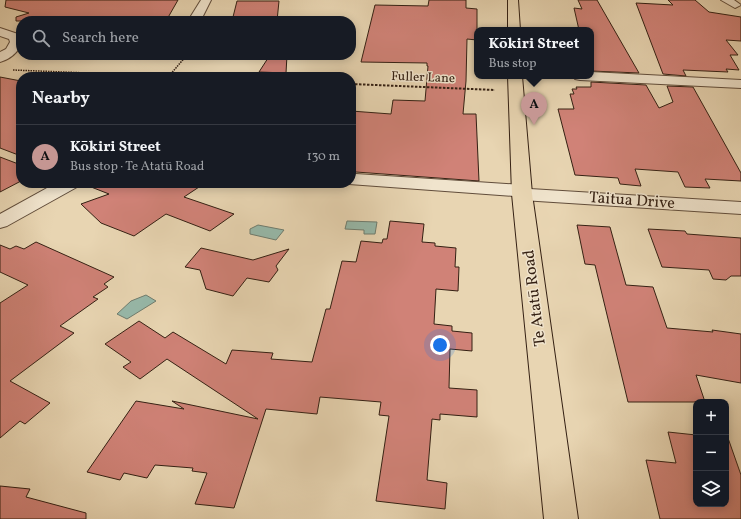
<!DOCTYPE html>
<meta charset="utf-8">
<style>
body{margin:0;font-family:Vollkorn,serif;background:#242831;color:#f1f3f6}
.controls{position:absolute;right:12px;bottom:12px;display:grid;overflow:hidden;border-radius:8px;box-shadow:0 2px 10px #0003}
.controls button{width:36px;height:36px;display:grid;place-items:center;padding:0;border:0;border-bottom:1px solid #363941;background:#171b24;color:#f1f3f6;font:20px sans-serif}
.you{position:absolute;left:440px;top:345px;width:14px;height:14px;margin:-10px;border:3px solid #fff;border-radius:50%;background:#1a73e8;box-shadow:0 0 0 6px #1a73e833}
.badge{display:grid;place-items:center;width:26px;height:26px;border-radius:50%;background:#c59692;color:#111;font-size:13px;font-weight:700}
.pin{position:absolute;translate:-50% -33px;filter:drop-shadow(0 1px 2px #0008)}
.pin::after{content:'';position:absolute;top:21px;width:14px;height:12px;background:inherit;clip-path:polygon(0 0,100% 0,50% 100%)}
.popup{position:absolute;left:474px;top:27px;width:120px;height:52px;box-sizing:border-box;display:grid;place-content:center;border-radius:8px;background:#171b24;filter:drop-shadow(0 1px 3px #0005);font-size:13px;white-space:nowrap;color:#9ea1a6}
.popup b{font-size:15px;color:#f1f3f6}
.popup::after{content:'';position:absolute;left:50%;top:100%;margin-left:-8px;border:8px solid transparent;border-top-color:#171b24}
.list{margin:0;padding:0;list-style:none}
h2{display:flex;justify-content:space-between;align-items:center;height:52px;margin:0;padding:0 16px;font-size:17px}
h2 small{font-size:13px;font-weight:400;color:#9ea1a6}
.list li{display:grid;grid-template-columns:26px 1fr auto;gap:12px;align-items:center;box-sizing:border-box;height:64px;padding:0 16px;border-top:1px solid #363941}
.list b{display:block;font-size:15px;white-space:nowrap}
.list p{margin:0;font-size:13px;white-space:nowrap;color:#9ea1a6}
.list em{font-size:13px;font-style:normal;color:#9ea1a6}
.icon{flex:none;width:22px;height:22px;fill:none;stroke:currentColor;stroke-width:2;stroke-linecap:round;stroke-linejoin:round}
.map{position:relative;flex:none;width:741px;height:519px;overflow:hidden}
.search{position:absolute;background:#171b24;box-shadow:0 2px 10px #0003;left:16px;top:16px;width:340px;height:44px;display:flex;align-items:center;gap:10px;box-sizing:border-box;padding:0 14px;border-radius:16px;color:#9ea1a6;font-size:15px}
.panel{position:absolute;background:#171b24;box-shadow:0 2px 10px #0003;left:16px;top:72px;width:340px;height:116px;border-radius:16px}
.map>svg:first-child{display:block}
.water{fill:#97b9aa;stroke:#6f7c6e}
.building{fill:#d08277;stroke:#342013}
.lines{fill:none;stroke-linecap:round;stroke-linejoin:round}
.minor-casing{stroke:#614d3b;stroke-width:2}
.major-casing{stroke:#342013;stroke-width:2}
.path-far1{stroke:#342013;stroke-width:1.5;stroke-dasharray:1.5 1;stroke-linecap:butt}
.path{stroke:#342013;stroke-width:2;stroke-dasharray:2.5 1.5;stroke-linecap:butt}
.minor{fill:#f0e4cd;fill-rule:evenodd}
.major{fill:#e8d5b2;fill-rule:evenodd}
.labels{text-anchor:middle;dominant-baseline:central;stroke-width:3;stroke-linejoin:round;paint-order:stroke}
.far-street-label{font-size:13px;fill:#342013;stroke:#f0e4cd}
.street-label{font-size:16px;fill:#342013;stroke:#f0e4cd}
</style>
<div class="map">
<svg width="741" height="519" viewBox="0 0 741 519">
<rect width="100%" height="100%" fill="#e8d5b2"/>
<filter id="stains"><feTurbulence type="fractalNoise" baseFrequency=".005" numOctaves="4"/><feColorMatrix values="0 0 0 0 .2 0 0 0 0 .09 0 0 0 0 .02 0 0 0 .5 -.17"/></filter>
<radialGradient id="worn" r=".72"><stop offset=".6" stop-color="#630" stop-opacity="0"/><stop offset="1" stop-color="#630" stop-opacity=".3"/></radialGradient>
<path class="water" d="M347,221L377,222L375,234H364V230L345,229Z
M258,225L284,230L276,240L250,234V229Z
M146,295L156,301L127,319L117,314L131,301Z"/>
<path class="building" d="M6,0H178L166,21H16V17L29,13L5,7Z
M429,0H466V8L477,9V40L467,39L466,81L463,114H476L479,181L356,172L351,174V111L391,114L393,100L425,101L428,66H427V63L361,62L375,5L428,6Z
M578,0H597L639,73L591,71V30H579L574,8L582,9Z
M668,0H695L709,12L741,17V41L726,40L738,55H730L739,70L726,69L728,72L683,70L686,76L663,74L636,3L673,5Z
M237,1H279L277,21H232Z
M270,55H287L286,73L259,72Z
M0,77L21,81V156L0,148Z
M591,82L646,85L659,108L673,102L667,86L693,87L741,173V181L705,179L710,188L685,187L678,172L635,169L641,186L620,184L618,178L575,175L558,109H574L570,94H574L572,89H577L576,87H591Z
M0,157L21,165V181L0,192Z
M86,183H205L184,197L234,214L210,231L166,214L134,236L101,223L81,204L109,194L86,185Z
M390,221L424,224L422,242L435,243V246L456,248L455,267H459L458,291L436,289L434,324L452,326V331L472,333V351L450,349L449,388L477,390V417L440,414V420L432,419L427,480L447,483L445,509L376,501L389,416L379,415L381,402L320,397L317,414L266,409L234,508L195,504L207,473L192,471L193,468L155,465L147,478L124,473L120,480L87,472L136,401L184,409L172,401L258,419L167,359L140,379L123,367L131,362L105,344L139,321L165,338L173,332L226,364L232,350L273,353L271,359L312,362L326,309H330L342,261L356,262L361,241L382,243L383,239H387Z
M577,225L610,227L626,285L653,287L667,328L713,332L712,330L741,334V383L696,375L705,402H628L595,265L585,264Z
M648,229L685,231L687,234L741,238V276H731L726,280L713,279L709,270L662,267Z
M36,242L114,277L104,284L108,287L93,297L98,299L60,326L74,333L10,381L50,403L25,424L20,421L0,438V303L28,285L0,272V245L10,249L16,246L24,249Z
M201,248L253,260L289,249L276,266L278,270L269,282L247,278L233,296L206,289L200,270L185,267Z
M668,432L696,435V504H726V438H728L741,475V519H660L646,460L676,463Z
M0,486L30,489L26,497L86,513V519H0Z"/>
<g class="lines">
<defs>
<path id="minor" d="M201,0H211L203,16V21H191V16Z
M721,0H734L741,5L735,8Z
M0,28L18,34C27,47 11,59 0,62V52L6,49L10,42L9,39L0,36Z
M591,72L741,80V88L580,80L575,79L573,76H591Z
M356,174L522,185L530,189L741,202V214L522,200L514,196L349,184L351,176Z
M56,183H79L77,187L7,226L0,228V214Z"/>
<path id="major" d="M508,0H518L520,30H508Z
M508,76H522L532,194L578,519H544L512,194Z"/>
</defs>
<use href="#minor" class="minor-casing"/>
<use href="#major" class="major-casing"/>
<path class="path-far1" d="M13,70L189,77
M169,76L187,55"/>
<path class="path" d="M351,84L495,90"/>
<use href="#minor" class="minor"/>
<use href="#major" class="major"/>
</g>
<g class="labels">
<g class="far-street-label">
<text transform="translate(423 78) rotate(2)">Fuller Lane</text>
</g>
<g class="street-label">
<text transform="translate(632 201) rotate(4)">Taitua Drive</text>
<text transform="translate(535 298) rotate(-97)">Te Atatū Road</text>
</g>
</g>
<rect width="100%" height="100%" filter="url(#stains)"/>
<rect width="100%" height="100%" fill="url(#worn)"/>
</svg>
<div class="controls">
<button>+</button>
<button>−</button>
<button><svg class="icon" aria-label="layers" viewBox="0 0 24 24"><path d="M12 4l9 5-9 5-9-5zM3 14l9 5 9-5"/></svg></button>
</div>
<div class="you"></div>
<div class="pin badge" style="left:534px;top:125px">A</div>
<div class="popup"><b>Kōkiri Street</b>Bus stop</div>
<div class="search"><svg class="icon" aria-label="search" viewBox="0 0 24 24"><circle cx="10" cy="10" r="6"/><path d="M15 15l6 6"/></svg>Search here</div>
<section class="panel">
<h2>Nearby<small></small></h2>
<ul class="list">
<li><span class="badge">A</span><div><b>Kōkiri Street</b><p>Bus stop · Te Atatū Road</p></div><em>130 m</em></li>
</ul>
</section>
</div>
